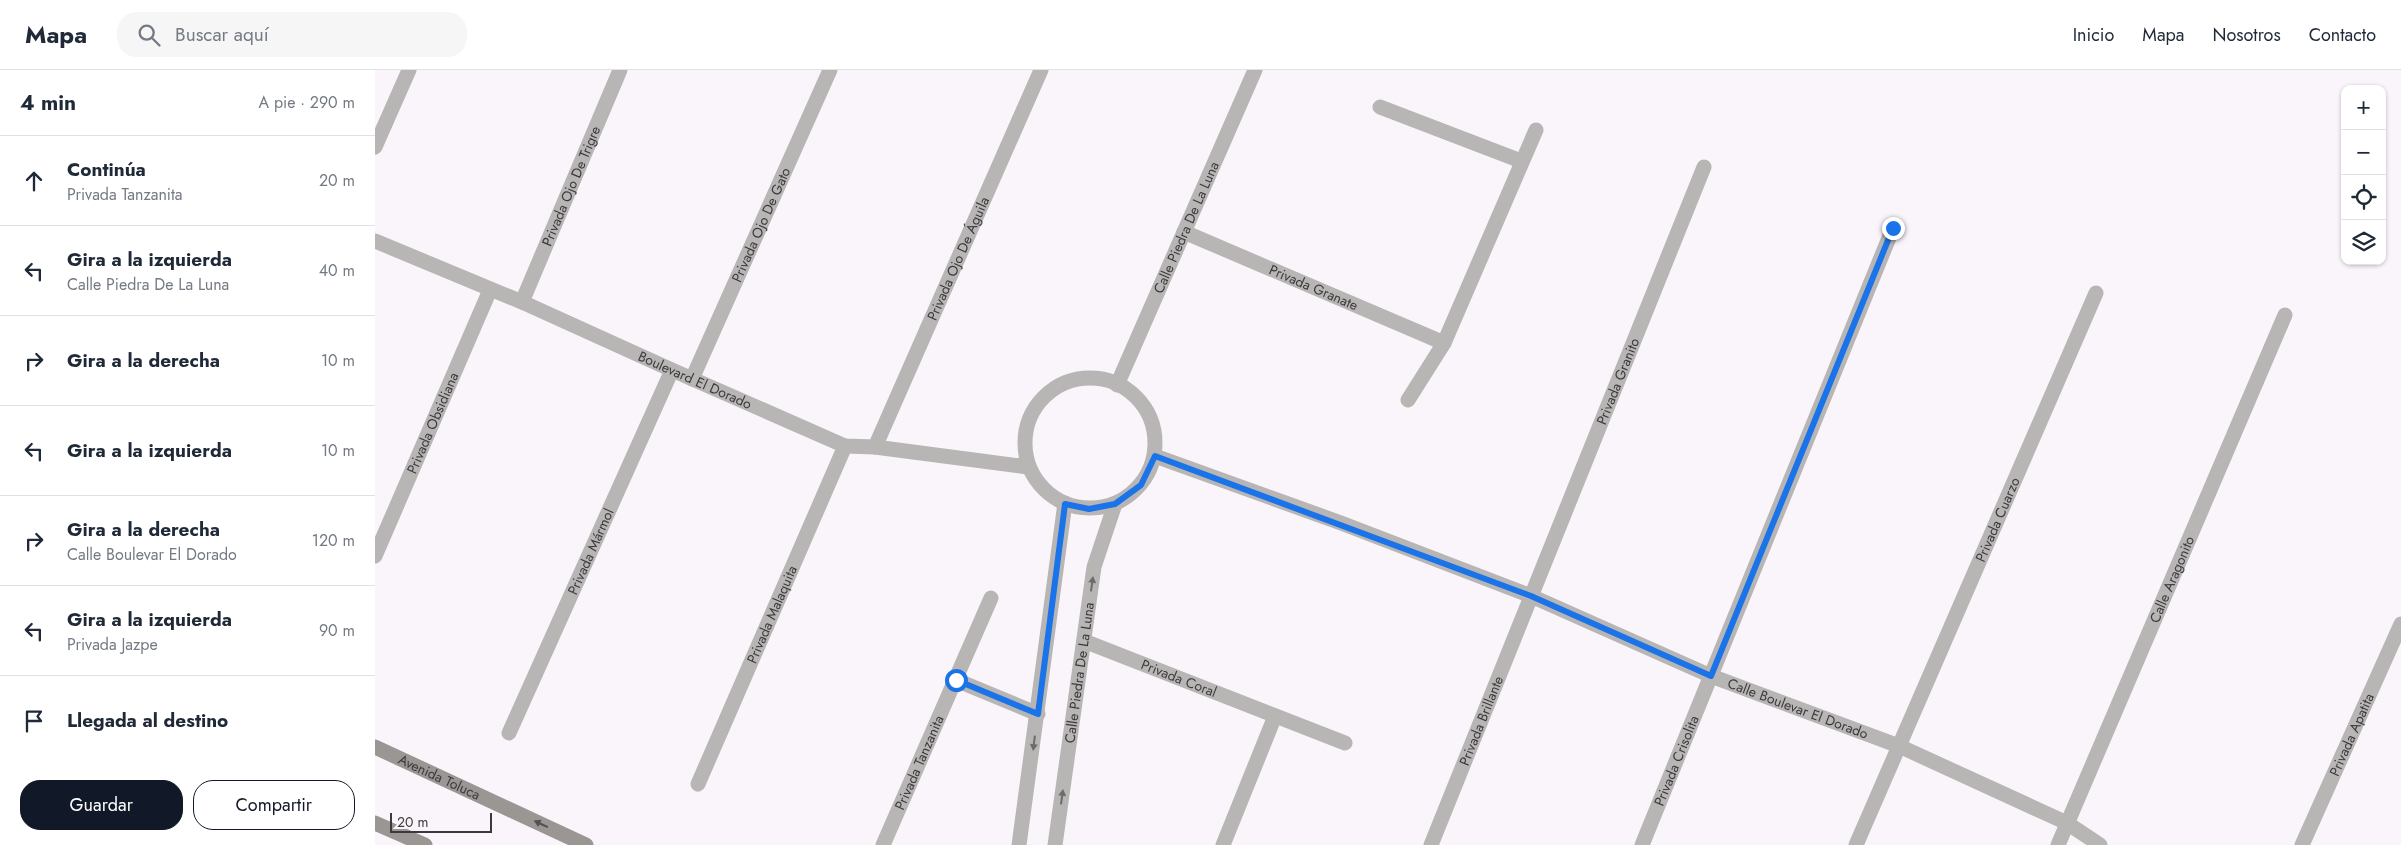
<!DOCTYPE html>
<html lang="es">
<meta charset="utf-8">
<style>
body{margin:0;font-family:Jost,sans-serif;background:#f6f6f7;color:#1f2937}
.controls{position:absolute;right:15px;top:15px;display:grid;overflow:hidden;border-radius:10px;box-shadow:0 1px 4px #0004}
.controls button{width:45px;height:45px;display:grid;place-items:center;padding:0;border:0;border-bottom:1px solid #e0e1e3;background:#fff;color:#1f2937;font:25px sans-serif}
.scale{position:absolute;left:15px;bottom:12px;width:102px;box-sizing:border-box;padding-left:5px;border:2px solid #3b393b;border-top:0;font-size:14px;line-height:18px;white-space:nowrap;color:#3b393b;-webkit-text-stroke:4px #faf5fb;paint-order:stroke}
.stop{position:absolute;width:15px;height:15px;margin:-11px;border:4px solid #1a73e8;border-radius:50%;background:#fff}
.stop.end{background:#1a73e8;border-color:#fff;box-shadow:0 1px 5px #0008}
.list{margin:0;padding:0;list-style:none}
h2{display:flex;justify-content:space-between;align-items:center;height:65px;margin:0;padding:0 20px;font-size:21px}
h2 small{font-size:16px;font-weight:400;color:#747a83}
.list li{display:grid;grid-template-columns:32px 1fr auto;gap:15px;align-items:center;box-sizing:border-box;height:90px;padding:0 20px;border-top:1px solid #e0e1e3}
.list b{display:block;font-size:19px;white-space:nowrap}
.list p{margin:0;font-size:16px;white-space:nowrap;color:#747a83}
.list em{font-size:16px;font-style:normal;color:#747a83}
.actions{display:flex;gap:10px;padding:15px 20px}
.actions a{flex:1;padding:11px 0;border:1px solid #111827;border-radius:20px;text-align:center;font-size:18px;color:#111827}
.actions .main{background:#111827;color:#fff}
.icon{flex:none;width:28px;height:28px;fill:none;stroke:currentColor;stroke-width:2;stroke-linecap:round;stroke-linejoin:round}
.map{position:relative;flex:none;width:2026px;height:775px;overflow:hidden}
header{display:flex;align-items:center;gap:30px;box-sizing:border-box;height:70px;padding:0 25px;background:#fff;border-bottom:1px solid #e0e1e3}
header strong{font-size:24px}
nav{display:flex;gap:28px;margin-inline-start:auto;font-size:18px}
.search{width:350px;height:45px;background:#f6f6f7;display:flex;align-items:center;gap:12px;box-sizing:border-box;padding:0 18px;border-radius:20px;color:#747a83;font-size:19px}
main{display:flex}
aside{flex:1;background:#fff}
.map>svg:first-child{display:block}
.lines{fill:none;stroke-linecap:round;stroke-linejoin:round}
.minor{stroke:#b8b6b4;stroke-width:15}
.secondary{stroke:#999693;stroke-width:15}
.oneway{fill:#6d6b6b}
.oneway2{fill:#525051}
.route{stroke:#1a73e8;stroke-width:6}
.labels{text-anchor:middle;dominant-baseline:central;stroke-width:5;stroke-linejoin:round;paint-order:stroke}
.street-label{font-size:14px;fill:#3b393b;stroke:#faf5fb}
</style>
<header>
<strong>Mapa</strong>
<div class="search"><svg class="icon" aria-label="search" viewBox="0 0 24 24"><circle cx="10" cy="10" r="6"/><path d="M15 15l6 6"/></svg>Buscar aquí</div>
<nav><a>Inicio</a><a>Mapa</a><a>Nosotros</a><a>Contacto</a></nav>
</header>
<main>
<aside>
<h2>4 min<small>A pie · 290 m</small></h2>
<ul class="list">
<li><svg class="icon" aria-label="ahead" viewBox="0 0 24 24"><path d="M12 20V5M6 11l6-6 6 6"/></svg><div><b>Continúa</b><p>Privada Tanzanita</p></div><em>20 m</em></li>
<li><svg class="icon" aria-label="left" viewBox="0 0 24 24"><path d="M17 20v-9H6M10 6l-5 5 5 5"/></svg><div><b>Gira a la izquierda</b><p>Calle Piedra De La Luna</p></div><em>40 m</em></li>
<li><svg class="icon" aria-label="right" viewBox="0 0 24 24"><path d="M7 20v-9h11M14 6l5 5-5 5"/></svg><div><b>Gira a la derecha</b></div><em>10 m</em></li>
<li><svg class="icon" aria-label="left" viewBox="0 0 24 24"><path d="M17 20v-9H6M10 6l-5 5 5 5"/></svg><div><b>Gira a la izquierda</b></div><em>10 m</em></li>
<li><svg class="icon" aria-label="right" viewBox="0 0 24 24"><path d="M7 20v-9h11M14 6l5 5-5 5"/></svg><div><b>Gira a la derecha</b><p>Calle Boulevar El Dorado</p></div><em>120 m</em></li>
<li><svg class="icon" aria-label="left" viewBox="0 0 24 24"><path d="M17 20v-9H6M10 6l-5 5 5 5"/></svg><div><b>Gira a la izquierda</b><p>Privada Jazpe</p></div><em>90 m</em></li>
<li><svg class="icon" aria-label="arrive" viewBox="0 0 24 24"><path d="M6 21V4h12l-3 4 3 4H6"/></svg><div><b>Llegada al destino</b></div></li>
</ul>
<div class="actions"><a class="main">Guardar</a><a>Compartir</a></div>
</aside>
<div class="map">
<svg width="2026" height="775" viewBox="0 0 2026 775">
<rect width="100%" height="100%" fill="#faf5fb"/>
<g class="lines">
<g class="minor">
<path d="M1005,37L1146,91"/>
<path d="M0,77L34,0"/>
<path id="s1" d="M809,162L1069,273"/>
<path id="s2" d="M0,171L147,232L297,300L470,376L500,377L653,397"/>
<path id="s3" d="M147,232L245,0"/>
<circle cx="715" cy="373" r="65"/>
<path id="s4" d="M317,309L455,0"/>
<path id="s5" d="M742,315L880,0"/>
<path d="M1033,330L1069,273L1161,60"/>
<path id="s6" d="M500,377L666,0"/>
<path id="s7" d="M780,386L966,453L1156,526L1336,606L1524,676L1692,753L1725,775"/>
<path id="s8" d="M0,486L115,220"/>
<path id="s9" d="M709,571L970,673"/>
<path d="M581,610L663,644"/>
<path id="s10" d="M134,663L297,300"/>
<path id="s11" d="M323,714L470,376"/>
<path id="s12" d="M508,775L616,528"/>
<path d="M644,775L690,433"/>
<path id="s13" d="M680,775L719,497L740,434"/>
<path d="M848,775L900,646"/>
<path id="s14" d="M1056,775L1329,97"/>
<path id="s15" d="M1267,775L1518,158"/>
<path id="s16" d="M1481,775L1721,223"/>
<path id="s17" d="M1683,775L1910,245"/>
<path id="s18" d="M1927,775L2026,554"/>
</g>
<g class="secondary">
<path id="s19" d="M0,677L211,775"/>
<path d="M0,753L50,775"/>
</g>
</g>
<defs><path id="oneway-solid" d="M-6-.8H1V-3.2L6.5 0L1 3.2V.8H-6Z" transform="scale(1.25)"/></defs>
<g class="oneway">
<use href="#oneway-solid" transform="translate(717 514) rotate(-82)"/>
<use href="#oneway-solid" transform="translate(659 673) rotate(97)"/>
<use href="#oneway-solid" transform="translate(687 727) rotate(-82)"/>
</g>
<use class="oneway2" href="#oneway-solid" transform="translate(166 754) rotate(-155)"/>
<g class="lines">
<path class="route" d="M581,610L663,644L690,434L714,439L740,434L766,415L780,386L1156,526L1336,606L1518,158"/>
</g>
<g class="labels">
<g class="street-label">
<text stroke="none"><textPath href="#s3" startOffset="126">Privada Ojo De Trigre</textPath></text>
<text stroke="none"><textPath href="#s4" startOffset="169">Privada Ojo De Gato</textPath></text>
<text stroke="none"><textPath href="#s5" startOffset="172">Calle Piedra De La Luna</textPath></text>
<text stroke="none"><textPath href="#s6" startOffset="206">Privada Ojo De Águila</textPath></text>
<text stroke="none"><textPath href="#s1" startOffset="141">Privada Granate</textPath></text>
<text stroke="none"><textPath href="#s2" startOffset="349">Boulevard El Dorado</textPath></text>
<text stroke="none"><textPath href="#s14" startOffset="500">Privada Granito</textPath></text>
<text stroke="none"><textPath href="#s8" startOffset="145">Privada Obsidiana</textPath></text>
<text stroke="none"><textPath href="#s16" startOffset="355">Privada Cuarzo</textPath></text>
<text stroke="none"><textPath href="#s10" startOffset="199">Privada Mármol</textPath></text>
<text stroke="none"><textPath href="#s17" startOffset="289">Calle Aragonito</textPath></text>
<text stroke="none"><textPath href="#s11" startOffset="185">Privada Malaquita</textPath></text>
<text stroke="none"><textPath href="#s13" startOffset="174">Calle Piedra De La Luna</textPath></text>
<text stroke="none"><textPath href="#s9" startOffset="102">Privada Coral</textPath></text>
<text stroke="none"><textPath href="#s7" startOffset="691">Calle Boulevar El Dorado</textPath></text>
<text stroke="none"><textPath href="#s14" startOffset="134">Privada Brillante</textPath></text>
<text stroke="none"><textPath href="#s18" startOffset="121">Privada Apatita</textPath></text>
<text stroke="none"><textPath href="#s15" startOffset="91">Privada Crisolita</textPath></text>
<text stroke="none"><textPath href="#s12" startOffset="90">Privada Tanzanita</textPath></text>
<text stroke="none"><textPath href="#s19" startOffset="71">Avenida Toluca</textPath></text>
</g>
</g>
</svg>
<div class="controls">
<button>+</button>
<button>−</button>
<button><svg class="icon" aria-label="locate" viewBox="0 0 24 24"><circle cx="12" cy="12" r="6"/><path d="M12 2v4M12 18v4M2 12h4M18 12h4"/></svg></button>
<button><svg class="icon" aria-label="layers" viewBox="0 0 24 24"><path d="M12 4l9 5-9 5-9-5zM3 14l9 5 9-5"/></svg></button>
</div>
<div class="scale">20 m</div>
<div class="stop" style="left:581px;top:610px"></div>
<div class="stop end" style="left:1518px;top:158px"></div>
</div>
</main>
